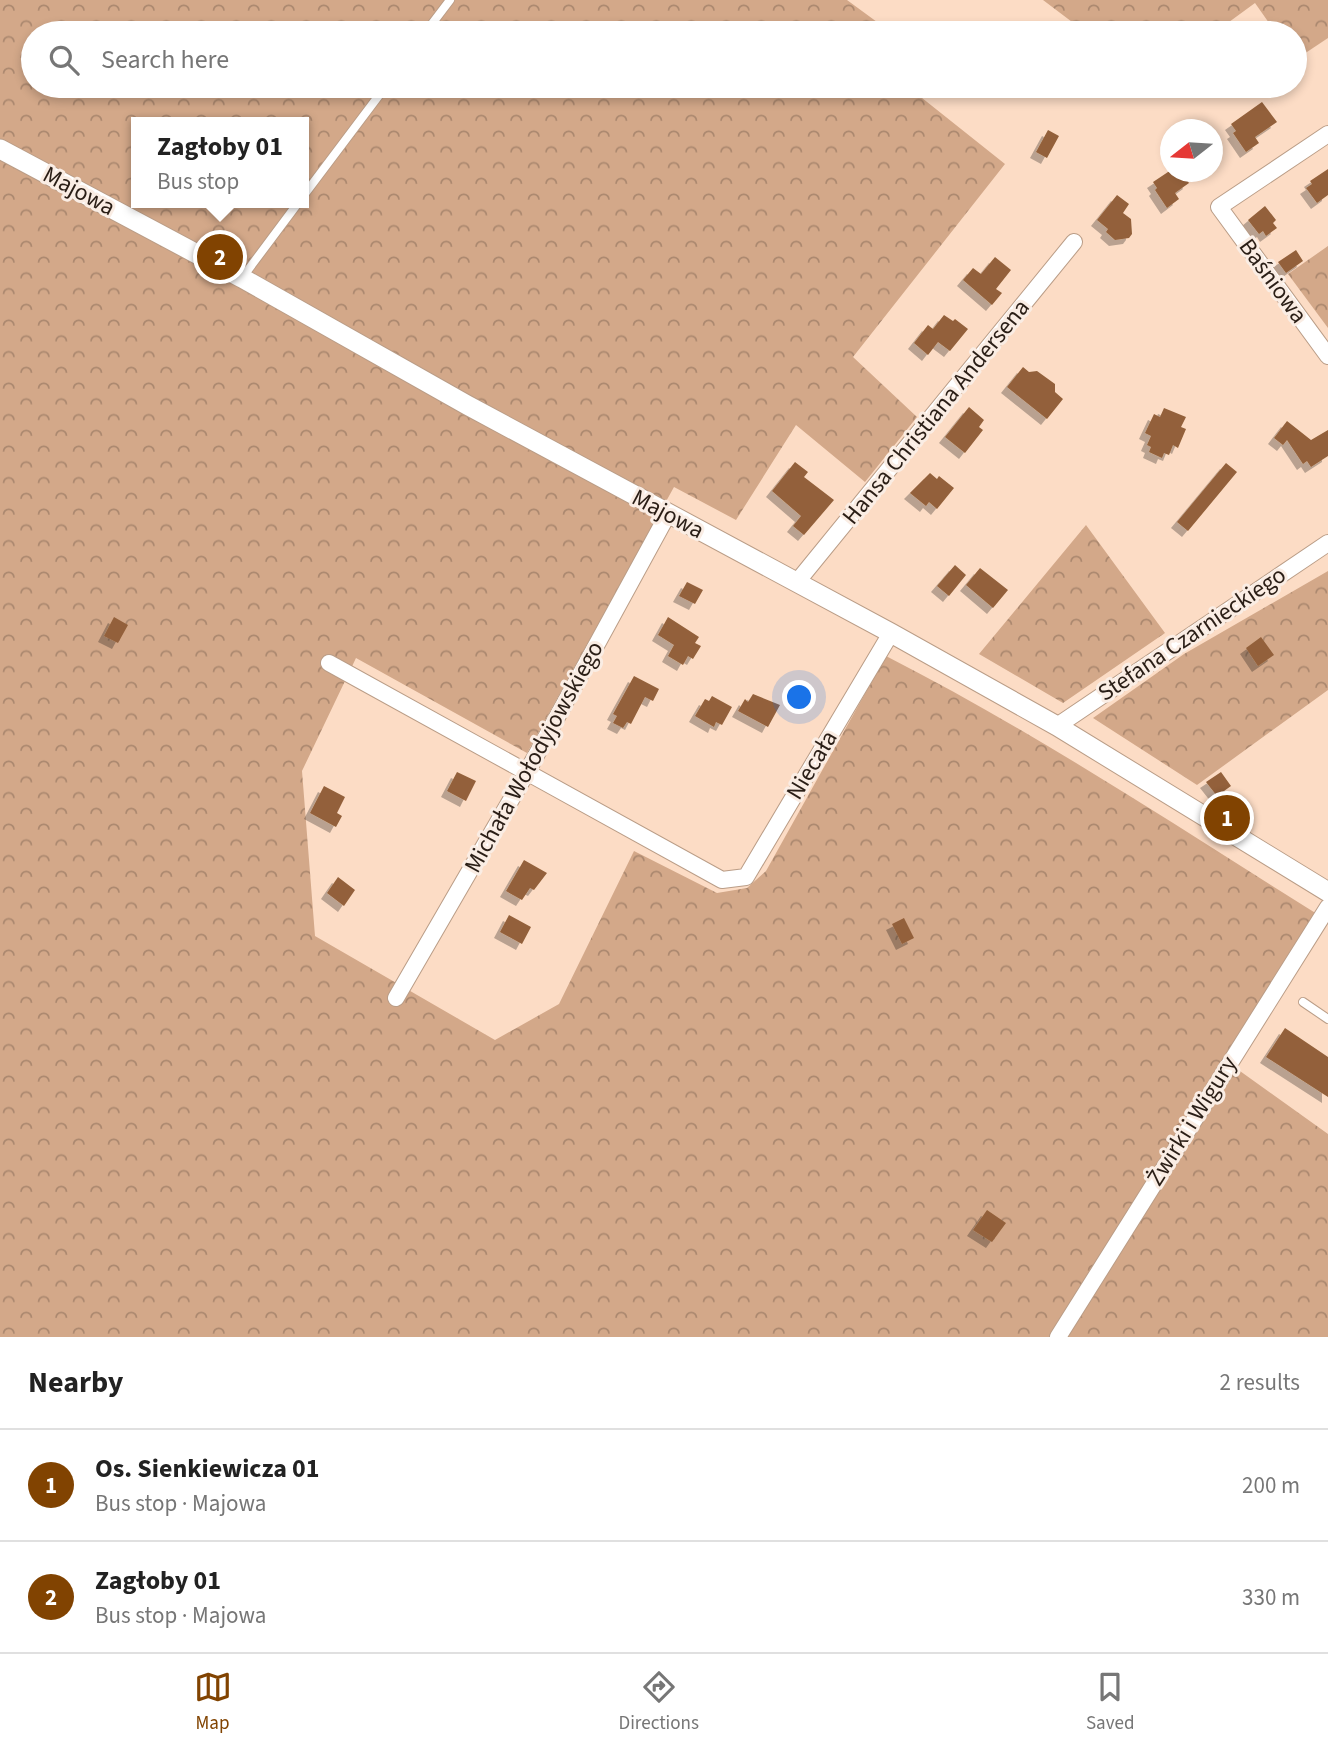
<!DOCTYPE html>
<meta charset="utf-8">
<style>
body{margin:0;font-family:"Source Sans 3",sans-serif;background:#f6f6f6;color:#222}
.compass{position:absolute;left:1160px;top:119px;width:63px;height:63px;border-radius:50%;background:#fff;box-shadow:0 4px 10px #0003;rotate:253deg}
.you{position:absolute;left:800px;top:698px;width:24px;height:24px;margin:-18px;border:5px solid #fff;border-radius:50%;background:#1a73e8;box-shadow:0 0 0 10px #1a73e833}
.badge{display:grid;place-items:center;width:46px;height:46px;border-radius:50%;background:#814301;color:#fff;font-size:23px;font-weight:700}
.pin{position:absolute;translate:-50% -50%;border:4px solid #fff;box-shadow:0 2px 7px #0006}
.popup{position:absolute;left:131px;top:117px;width:178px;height:91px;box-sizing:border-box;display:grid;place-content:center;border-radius:0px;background:#fff;filter:drop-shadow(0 2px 5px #0005);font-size:23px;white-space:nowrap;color:#767676}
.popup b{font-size:26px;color:#222}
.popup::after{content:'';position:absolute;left:50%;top:100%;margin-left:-14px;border:14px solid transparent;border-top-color:#fff}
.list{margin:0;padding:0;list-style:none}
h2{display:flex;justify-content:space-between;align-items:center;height:91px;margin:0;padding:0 28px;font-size:30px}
h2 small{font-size:23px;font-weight:400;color:#767676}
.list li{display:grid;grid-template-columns:46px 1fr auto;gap:21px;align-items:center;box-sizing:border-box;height:112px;padding:0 28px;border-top:2px solid #e0e0e0}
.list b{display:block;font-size:26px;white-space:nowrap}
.list p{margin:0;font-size:23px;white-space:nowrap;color:#767676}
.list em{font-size:23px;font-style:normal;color:#767676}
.icon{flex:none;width:38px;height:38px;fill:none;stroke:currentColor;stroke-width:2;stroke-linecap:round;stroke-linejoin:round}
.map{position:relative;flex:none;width:1328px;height:1337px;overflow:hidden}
.search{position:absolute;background:#fff;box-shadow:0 4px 10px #0003;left:21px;right:21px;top:21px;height:77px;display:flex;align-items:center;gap:18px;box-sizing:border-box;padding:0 24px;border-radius:38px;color:#767676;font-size:26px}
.sheet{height:315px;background:#fff}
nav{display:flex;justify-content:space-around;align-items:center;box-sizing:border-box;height:98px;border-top:2px solid #e0e0e0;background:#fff;font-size:19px;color:#767676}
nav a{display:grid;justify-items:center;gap:4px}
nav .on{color:#814301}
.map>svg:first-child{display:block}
.forest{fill:url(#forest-crowns);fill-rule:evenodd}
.building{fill:#93613a;filter:url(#shadow)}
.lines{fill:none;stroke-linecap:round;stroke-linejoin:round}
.service-casing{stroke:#ba9d87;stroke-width:10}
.minor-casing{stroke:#ba9d87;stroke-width:18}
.tertiary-casing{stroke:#ba9d87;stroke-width:21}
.service{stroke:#fff;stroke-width:8}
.minor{stroke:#fff;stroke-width:16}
.tertiary{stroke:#fff;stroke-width:19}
.labels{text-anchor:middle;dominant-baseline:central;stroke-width:6;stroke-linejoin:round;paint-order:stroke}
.street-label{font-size:24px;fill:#2a1e16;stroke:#faede4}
</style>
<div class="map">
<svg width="1328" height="1337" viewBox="0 0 1328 1337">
<defs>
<pattern id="forest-crowns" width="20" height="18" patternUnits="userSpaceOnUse" patternTransform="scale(1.75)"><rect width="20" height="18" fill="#d3a889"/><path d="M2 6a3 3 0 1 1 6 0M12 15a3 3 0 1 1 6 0" fill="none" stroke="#ab886f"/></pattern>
<filter id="shadow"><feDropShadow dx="-6" dy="6" stdDeviation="0" flood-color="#0004"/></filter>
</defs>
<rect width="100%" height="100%" fill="#fcdcc5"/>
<path class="forest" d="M0,0H847L892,33H33V86H914L912,90L1005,164L853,357L917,417L865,482L796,425L736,520L674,487L527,753L356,658L302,771L315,936L495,1040L559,1004L634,851L717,893L747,888L766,871L886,656C1035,732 1175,825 1317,914L1226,1061L1328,1134V1337H0ZM136,122H304V203H136Z
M1043,0H1328V38L1295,60V33H1276L1255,3L1214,33H1083L1084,31Z
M1328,246V328L1288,274Z
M1086,525L1165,633L1063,703L979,654Z
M1328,571V690L1197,785L1093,718L1184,654Z"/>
<path class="building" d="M1262,102L1277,122L1255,137L1259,143L1246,152L1233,133L1236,131L1231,124Z
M1048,130L1059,136L1047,158L1036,152Z
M1328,169V195L1317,203L1306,188L1312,184L1310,181Z
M1168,172H1181L1189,183L1175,193L1179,199L1167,208L1155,190L1157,188L1153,182Z
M1117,195L1129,204L1123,213L1131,219L1132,234L1129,238L1115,240L1106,232L1108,229L1097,220Z
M1265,206L1276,220L1273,223L1277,228L1266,236L1263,231L1259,234L1248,220Z
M1296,250L1303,261L1286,273L1278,262Z
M995,257L1011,270L996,289L1002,293L992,305L963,280L973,268L981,274Z
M944,315L953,321L955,319L968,329L950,351L938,342L928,355L914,343L928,325L933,329Z
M1023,367L1029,372L1037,371L1055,384V392L1063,399L1047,419L1007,387Z
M969,407L984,420L979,427L983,430L965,453L945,437Z
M1164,408L1186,417L1181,427L1186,429L1178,448L1173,445L1169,455L1164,453L1162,458L1149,452L1151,447L1147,445L1151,436L1145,433L1154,414L1160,417Z
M1287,421L1311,440L1328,430V456L1311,467L1307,461L1303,464L1287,440L1283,445L1274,438Z
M795,462L808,472L804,477L834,500L804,535L793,526L801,516L772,491Z
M1226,463L1237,472L1188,531L1177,522Z
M930,473L937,479L939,476L954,488L937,509L929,502L926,506L910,493Z
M955,565L966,575L949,596L937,586Z
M980,568L1008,590L993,608L966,585Z
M687,582L703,590L695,604L679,596Z
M114,617L128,625L118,643L104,636Z
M668,617L699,637L695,643L701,646L693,659L688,656L683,665L668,656L674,645L658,635Z
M1261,637L1274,655L1258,666L1246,648Z
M634,676L659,689L653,701L645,697L631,724L627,722L623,728L613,723L617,716L613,714Z
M753,694L780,705L768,727L738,711L745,699L748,702Z
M712,696L732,707L722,725L716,722L714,727L695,716L705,699L709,701Z
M457,772L476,781L466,801L447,791Z
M1221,772L1231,786L1217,796L1206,782Z
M324,786L345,797L337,813L342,816L336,827L310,813Z
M524,860L547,873L534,890L530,888L522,900L506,891Z
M338,877L355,890L344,906L327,893Z
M509,915L531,927L522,944L500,932Z
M904,918L914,938L902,944L892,924Z
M1285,1028L1328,1057V1097L1266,1057Z
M987,1210L1006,1223L992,1242L973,1230Z"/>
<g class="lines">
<defs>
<path id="service" d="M425,33L450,0
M304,195L386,86
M242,278L298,203
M1303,1002L1328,1019"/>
<path id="minor" d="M1328,134L1219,207L1328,356
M797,582L1074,242
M329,663L722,880L746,877L891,633
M1057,726L1328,543
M396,998L527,772L668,514
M1058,1337L1328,907"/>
<path id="tertiary" d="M0,149L242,278L467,405L891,633L1057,726L1328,892"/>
</defs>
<use href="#service" class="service-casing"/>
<use href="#minor" class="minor-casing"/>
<use href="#tertiary" class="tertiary-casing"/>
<use href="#service" class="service"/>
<use href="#minor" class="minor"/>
<use href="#tertiary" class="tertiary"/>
</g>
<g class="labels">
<g class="street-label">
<text transform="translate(79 191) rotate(28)">Majowa</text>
<text transform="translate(1273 281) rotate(54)">Baśniowa</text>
<text transform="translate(936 412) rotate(-51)">Hansa Christiana Andersena</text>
<text transform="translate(668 514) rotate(28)">Majowa</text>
<text transform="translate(1192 634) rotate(-34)">Stefana Czarnieckiego</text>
<text transform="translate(534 757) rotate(-61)">Michała Wołodyjowskiego</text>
<text transform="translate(812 765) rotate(-59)">Niecała</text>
<text transform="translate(1192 1121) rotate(-58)">Żwirki i Wigury</text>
</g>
</g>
</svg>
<svg class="compass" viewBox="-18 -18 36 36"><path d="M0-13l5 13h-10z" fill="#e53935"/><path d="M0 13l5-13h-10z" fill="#767676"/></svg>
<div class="you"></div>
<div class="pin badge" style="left:1227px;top:818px">1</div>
<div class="pin badge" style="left:220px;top:257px">2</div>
<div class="popup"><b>Zagłoby 01</b>Bus stop</div>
<div class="search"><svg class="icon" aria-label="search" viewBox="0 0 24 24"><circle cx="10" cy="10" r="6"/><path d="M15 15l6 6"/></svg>Search here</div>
</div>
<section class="sheet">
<h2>Nearby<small>2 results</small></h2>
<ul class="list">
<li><span class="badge">1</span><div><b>Os. Sienkiewicza 01</b><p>Bus stop · Majowa</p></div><em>200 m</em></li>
<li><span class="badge">2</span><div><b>Zagłoby 01</b><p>Bus stop · Majowa</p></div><em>330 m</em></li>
</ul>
</section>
<nav>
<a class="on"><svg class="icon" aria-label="map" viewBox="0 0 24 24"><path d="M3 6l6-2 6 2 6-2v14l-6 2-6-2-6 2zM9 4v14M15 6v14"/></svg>Map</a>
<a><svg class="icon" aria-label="directions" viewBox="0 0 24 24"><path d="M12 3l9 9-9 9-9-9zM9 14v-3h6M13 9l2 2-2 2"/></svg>Directions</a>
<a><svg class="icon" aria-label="saved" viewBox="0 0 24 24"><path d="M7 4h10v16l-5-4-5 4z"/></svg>Saved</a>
</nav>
